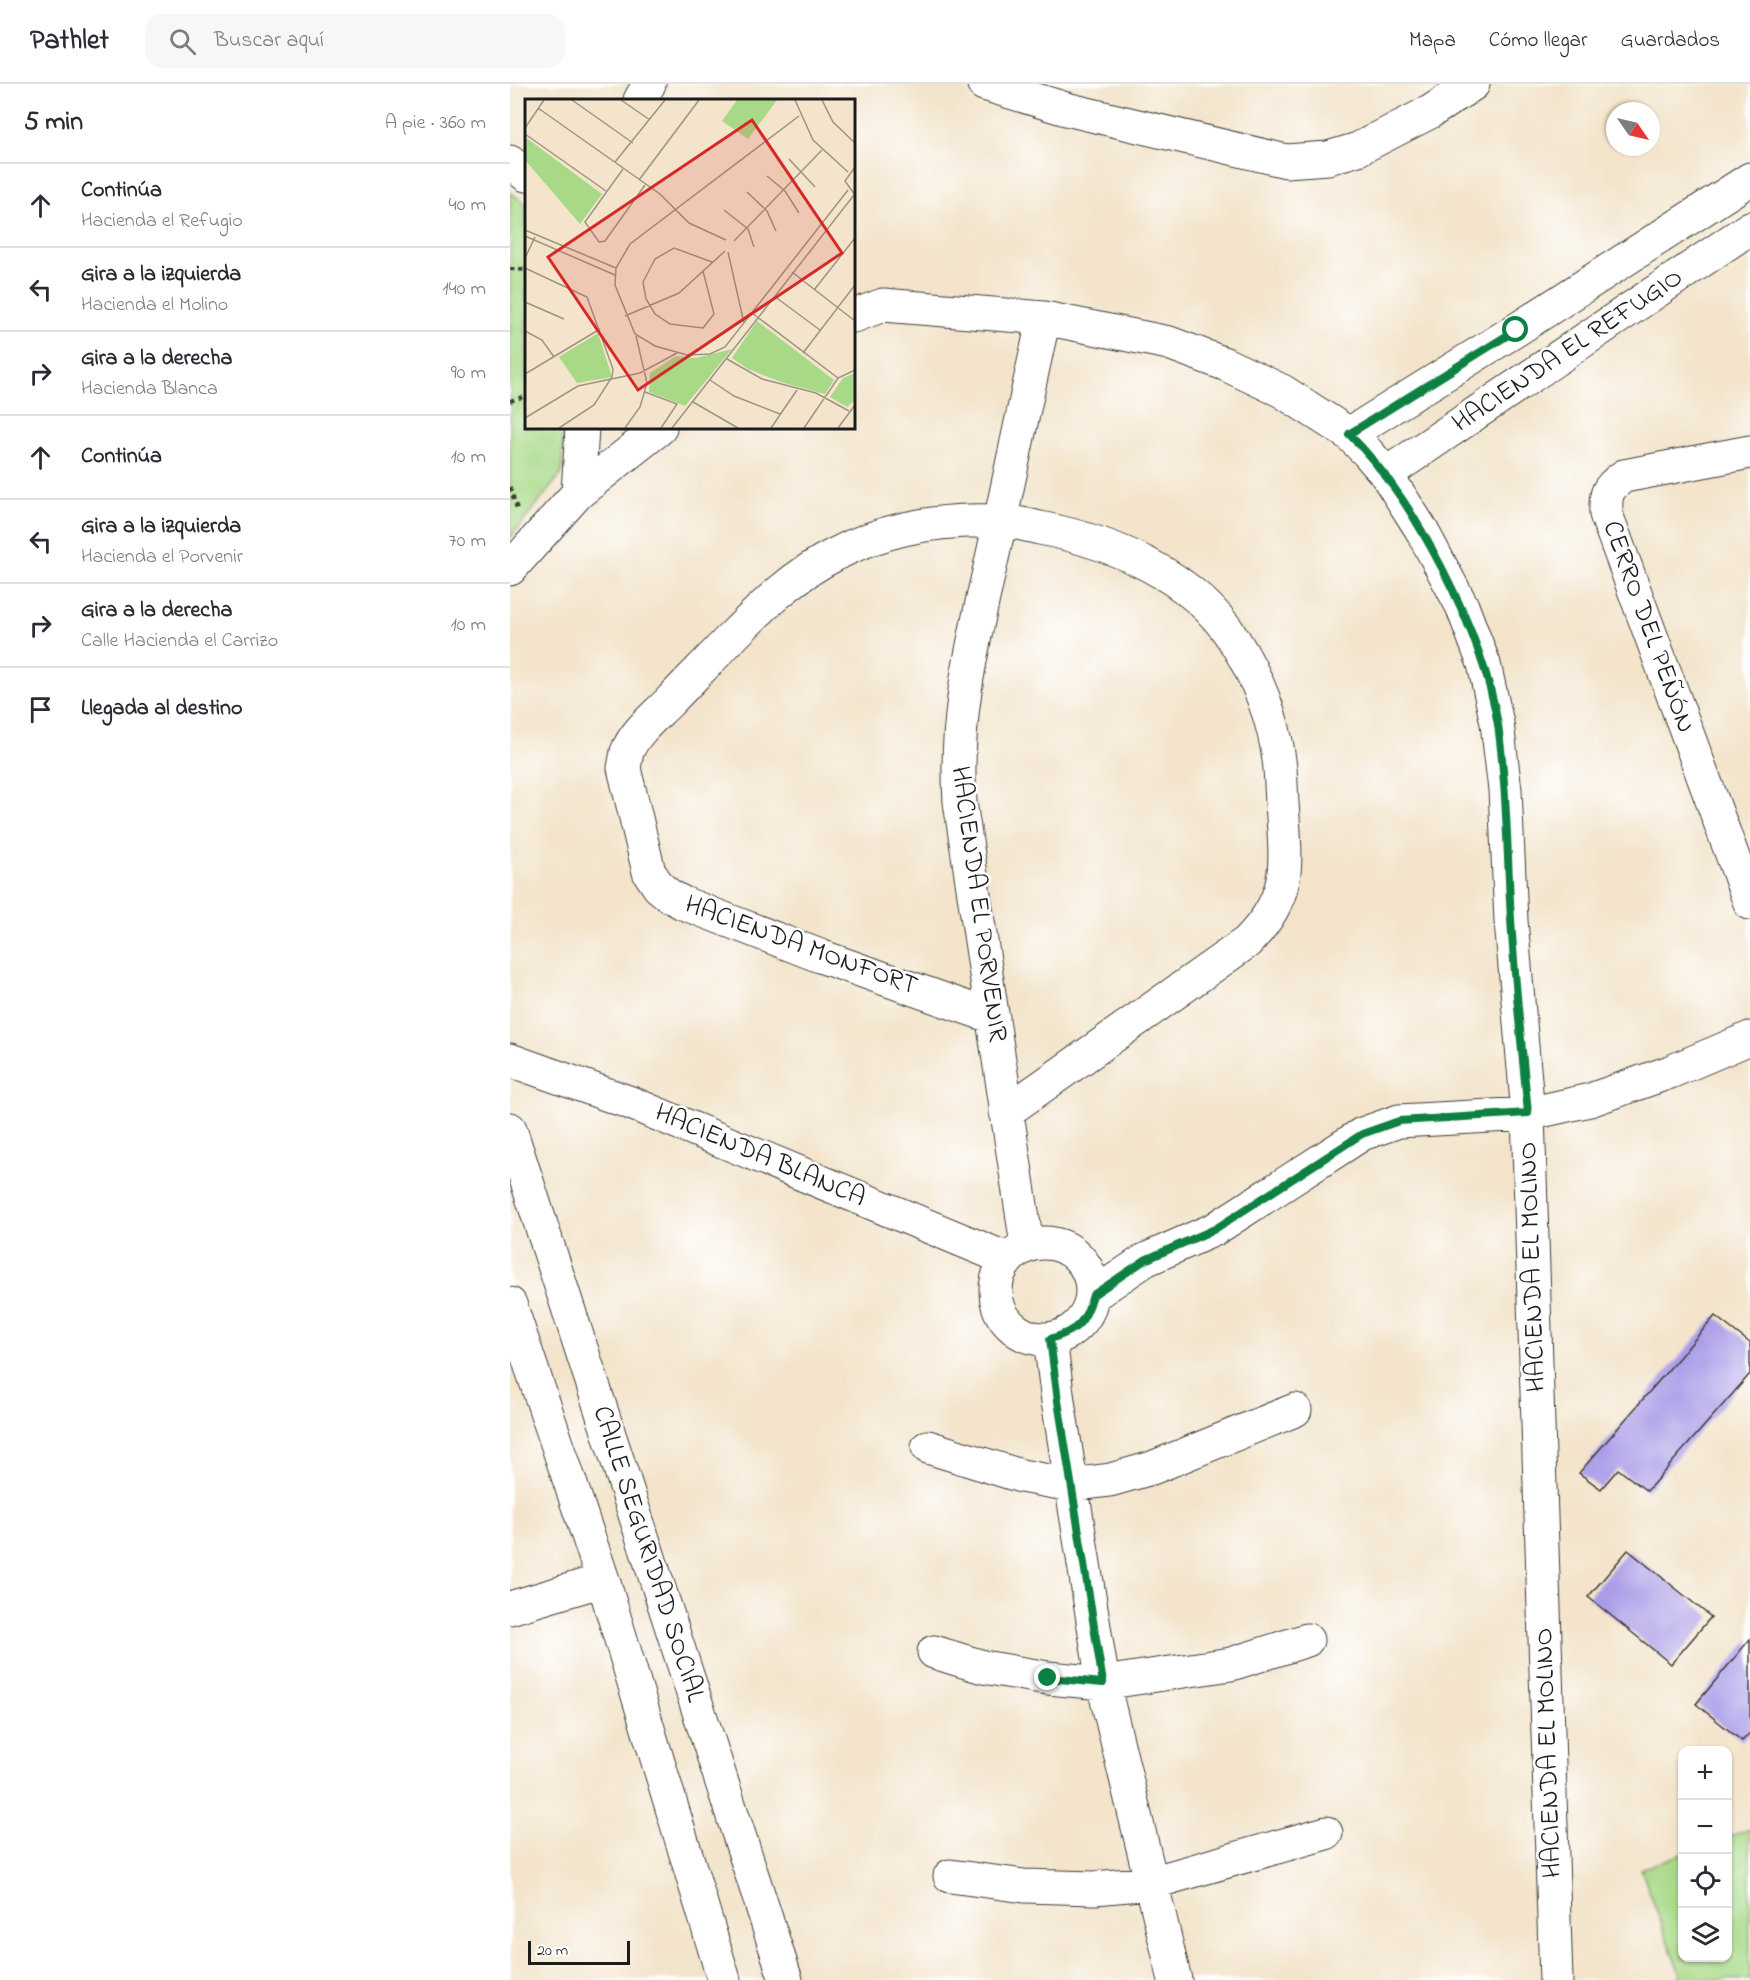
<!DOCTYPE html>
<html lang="es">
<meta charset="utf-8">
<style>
body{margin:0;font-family:"Indie Flower",sans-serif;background:#f7f7f7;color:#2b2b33}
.controls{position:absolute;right:18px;bottom:18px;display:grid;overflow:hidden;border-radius:12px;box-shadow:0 2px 4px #0004}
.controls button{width:54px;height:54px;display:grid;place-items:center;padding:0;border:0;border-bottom:2px solid #e1e1e2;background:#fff;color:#2b2b33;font:30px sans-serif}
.compass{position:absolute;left:1096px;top:18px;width:54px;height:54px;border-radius:50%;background:#fff;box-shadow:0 2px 4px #0004;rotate:124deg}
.scale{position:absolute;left:18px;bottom:15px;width:102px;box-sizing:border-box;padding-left:6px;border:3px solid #1c1c1c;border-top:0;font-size:16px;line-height:21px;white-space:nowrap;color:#1c1c1c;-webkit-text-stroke:4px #fff;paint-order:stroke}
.stop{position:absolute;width:18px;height:18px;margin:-14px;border:4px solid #0b8043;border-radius:50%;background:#fff}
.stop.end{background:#0b8043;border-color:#fff;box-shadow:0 2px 6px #0008}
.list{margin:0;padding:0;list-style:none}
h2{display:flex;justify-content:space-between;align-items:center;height:78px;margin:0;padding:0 24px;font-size:26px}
h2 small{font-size:20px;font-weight:400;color:#7c7c81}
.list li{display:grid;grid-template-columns:39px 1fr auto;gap:18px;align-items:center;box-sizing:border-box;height:84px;padding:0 24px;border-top:2px solid #e1e1e2}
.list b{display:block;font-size:22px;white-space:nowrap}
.list p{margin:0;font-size:20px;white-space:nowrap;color:#7c7c81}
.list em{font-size:20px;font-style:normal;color:#7c7c81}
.icon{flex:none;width:33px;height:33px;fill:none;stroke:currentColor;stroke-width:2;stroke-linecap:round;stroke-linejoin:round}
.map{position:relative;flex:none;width:1240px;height:1896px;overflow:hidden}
header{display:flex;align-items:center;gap:36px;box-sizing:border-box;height:84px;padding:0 30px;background:#fff;border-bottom:2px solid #e1e1e2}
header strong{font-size:28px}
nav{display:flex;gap:33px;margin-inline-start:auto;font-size:21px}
.search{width:420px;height:54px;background:#f7f7f7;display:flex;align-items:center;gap:15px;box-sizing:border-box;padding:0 21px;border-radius:18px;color:#7c7c81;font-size:22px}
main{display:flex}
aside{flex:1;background:#fff}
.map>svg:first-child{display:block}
.green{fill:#a8d987;stroke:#627a52;stroke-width:1.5}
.building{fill:#aa9ce7}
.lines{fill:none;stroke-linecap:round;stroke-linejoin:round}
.minor-casing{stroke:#3c3a36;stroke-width:35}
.path{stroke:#3c3a36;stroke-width:4;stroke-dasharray:4.5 4.5;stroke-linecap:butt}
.minor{stroke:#fff;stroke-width:33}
.route{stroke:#0b8043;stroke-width:8}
.labels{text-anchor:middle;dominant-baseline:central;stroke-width:5;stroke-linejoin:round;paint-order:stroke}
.street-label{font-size:27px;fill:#1c1c1c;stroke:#fff}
.inset-road{fill:none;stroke:#9d9485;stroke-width:1.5}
.view{fill:#d62828;fill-opacity:0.15;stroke:#d62828;stroke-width:3}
.inset-edge{fill:none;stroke:#1c1c1c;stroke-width:3}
</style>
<header>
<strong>Pathlet</strong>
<div class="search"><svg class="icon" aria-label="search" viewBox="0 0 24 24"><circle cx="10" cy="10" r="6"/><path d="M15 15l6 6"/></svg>Buscar aquí</div>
<nav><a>Mapa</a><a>Cómo llegar</a><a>Guardados</a></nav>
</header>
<main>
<aside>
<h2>5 min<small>A pie · 360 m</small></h2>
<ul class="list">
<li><svg class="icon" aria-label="ahead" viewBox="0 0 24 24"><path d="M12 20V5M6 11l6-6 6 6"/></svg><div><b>Continúa</b><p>Hacienda el Refugio</p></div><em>40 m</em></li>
<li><svg class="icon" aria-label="left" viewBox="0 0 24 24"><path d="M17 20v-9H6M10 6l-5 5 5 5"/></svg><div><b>Gira a la izquierda</b><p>Hacienda el Molino</p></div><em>140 m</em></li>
<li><svg class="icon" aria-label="right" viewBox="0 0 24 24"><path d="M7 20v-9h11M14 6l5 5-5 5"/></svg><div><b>Gira a la derecha</b><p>Hacienda Blanca</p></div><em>90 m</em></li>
<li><svg class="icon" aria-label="ahead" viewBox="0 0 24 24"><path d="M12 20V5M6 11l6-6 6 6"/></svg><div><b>Continúa</b></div><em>10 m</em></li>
<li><svg class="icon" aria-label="left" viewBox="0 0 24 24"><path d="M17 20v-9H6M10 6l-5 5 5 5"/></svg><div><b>Gira a la izquierda</b><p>Hacienda el Porvenir</p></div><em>70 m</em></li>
<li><svg class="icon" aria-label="right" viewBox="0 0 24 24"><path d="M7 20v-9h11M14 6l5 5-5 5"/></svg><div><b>Gira a la derecha</b><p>Calle Hacienda el Carrizo</p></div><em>10 m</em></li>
<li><svg class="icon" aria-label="arrive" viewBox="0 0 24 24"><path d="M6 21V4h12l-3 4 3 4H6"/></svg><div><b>Llegada al destino</b></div></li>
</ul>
</aside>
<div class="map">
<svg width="1240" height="1896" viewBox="0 0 1240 1896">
<rect width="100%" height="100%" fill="#fff"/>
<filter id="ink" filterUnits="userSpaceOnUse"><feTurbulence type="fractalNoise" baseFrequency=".0167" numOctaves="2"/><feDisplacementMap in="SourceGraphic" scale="12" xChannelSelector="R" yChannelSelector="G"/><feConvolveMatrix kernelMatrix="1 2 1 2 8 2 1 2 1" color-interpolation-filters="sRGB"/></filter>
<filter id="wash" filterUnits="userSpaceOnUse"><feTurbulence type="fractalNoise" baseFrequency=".008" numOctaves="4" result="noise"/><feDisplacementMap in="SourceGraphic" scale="24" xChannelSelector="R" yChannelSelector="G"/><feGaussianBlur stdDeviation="1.35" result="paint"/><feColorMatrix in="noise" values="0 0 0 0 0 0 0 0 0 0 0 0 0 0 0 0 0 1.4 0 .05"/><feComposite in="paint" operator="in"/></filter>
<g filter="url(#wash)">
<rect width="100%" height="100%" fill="#f3e4cb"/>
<path class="green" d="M0,108L16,120V344H53L52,389L0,454Z
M1240,1745V1896H1172L1131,1785L1172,1770V1874H1218V1753Z"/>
<g id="blocks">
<path class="building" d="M1205,1232L1240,1259V1290L1137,1407L1108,1385L1091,1405L1069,1389Z
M1118,1466L1201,1533L1161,1580L1078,1513Z
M1240,1555V1649L1232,1657L1186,1620Z"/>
</g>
</g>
<g filter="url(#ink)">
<use href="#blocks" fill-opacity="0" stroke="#3c3a36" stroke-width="1.5"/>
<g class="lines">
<defs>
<path id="minor" d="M474,0L556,25L776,77L818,74L848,65L920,28L963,0
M130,16L139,0
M0,78L16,91
M344,232L373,221L534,234L659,259L715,280L772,307L839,350L858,369L876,390L911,445L952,522L974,580L987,639L995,706L1001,837L1018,1030L1046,1896
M839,350L1006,246L1240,95
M1240,368L1114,392C1097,404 1095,409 1096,430L1240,819
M876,390L1240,144
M68,409L72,344
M0,485L68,409L150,344
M483,933L310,872L173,819L160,812L149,803L139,788L114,684C115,679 116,673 117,668C124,649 144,633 158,619C178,598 198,578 218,557C252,523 282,492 326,470C375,444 432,435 487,437C501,437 516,441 530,444C602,458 683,491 724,556C747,592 764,635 769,676C771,690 771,705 772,719C776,780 783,811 737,858L496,1028
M0,976L121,1019L497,1175
M0,1045L276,1896
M486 1207a48 48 0 1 1 96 0a48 48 0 1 1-96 0Z
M517,1161L450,718C444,630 464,555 483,470C500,392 516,313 534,234
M583,1211L635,1176L705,1145L852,1050L889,1037L1018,1030L1080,1016L1160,988L1240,954
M0,1220L93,1496L214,1896
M540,1255L548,1317L593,1599L665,1896
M418,1363L511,1392L561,1401L600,1396L642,1384L785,1326
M0,1524L93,1496
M424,1568L473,1583L538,1594L593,1599L721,1580L797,1556
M440,1792L514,1802L585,1804L641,1799L816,1749"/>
</defs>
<use href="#minor" class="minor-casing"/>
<path class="path" d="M0,185L16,186
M0,317L16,312
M0,403L8,428"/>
<use href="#minor" class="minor"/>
</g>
</g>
<g class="lines" filter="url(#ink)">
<path class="route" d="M538,1594L593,1599L548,1317L540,1255C567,1247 575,1239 583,1211L635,1176L705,1145L852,1050L889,1037L1018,1029C1012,965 1005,900 1001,835C997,770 997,705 988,641C979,585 957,533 932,484C906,434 879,390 839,350L1006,246"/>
</g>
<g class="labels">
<g class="street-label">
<text transform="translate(1058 267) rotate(-34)">HACIENDA EL REFUGIO</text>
<text transform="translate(1138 543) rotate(70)">CERRO DEL PEÑÓN</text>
<text transform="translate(468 820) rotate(82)">HACIENDA EL PORVENIR</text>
<text transform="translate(291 862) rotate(20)">HACIENDA MONFORT</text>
<text transform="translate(250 1072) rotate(23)">HACIENDA BLANCA</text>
<text transform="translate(1023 1183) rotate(-92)">HACIENDA EL MOLINO</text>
<text transform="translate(138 1470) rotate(72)">CALLE SEGURIDAD SOCIAL</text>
<text transform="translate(1039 1669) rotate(-92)">HACIENDA EL MOLINO</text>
</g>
</g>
<g transform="translate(15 15)">
<rect width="330" height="330" fill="#f3e4cb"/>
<path d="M212,1H252L223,40L197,22ZM0,38L77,95L55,125L0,61ZM232,222L309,281L300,295L259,284L223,270L207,259ZM73,234L87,278L52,284L34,258ZM207,250L160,307L124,293L125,274L151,257L171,259ZM330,274V301L322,308L305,298L318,279Z" fill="#a8d987"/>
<path class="inset-road" d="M47,1L108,44M96,1L125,21M270,1L288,41L323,73M297,1L308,23L330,44M13,9L135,95L164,124L201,141M274,17L105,145L91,169L90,186L110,235L130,247L162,256L185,255L200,248L323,91M0,29L19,1M0,35L81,92M264,60L290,88M90,63L140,1M330,68L320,82L330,96M98,70L60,123L74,143L80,142L120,86M242,77L260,92L274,114M114,81L174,1M222,93L242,112L251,132M199,111L223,130L229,148M0,131L91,169M0,137L90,176M209,142L297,51M203,153L219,224M0,159L10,138M0,169L62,198L88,270L87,278L69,306L34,329M178,172L189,215L178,229L145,225L130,215L121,200L118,183L130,160L149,149L187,163M267,173L330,222M289,191L330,139M249,197L295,231M0,203L39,220M227,214L313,279M100,217L154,194L200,152M0,232L17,241L29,258M278,254L330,186M202,260L237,280L291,294L324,312M0,275L75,230M185,281L209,297L255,315M120,293L152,305L136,329M168,303L213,329M0,319L53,287L115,274L152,254M100,329L115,308L122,284L111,237M147,329L329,96M246,329L272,291M279,329L313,279L330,271M313,329L330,306"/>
<path class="view" d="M227,21L317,154L113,291L23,158Z"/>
<rect width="330" height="330" class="inset-edge"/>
</g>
</svg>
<div class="controls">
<button>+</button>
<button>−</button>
<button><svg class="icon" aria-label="locate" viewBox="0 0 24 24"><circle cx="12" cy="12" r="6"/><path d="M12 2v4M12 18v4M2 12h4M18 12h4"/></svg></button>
<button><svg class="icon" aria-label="layers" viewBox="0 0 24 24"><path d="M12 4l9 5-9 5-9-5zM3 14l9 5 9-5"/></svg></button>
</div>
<svg class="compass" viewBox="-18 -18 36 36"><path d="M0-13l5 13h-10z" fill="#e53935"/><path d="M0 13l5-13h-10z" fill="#7c7c81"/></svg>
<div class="scale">20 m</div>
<div class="stop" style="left:1006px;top:246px"></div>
<div class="stop end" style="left:538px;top:1594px"></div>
</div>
</main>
